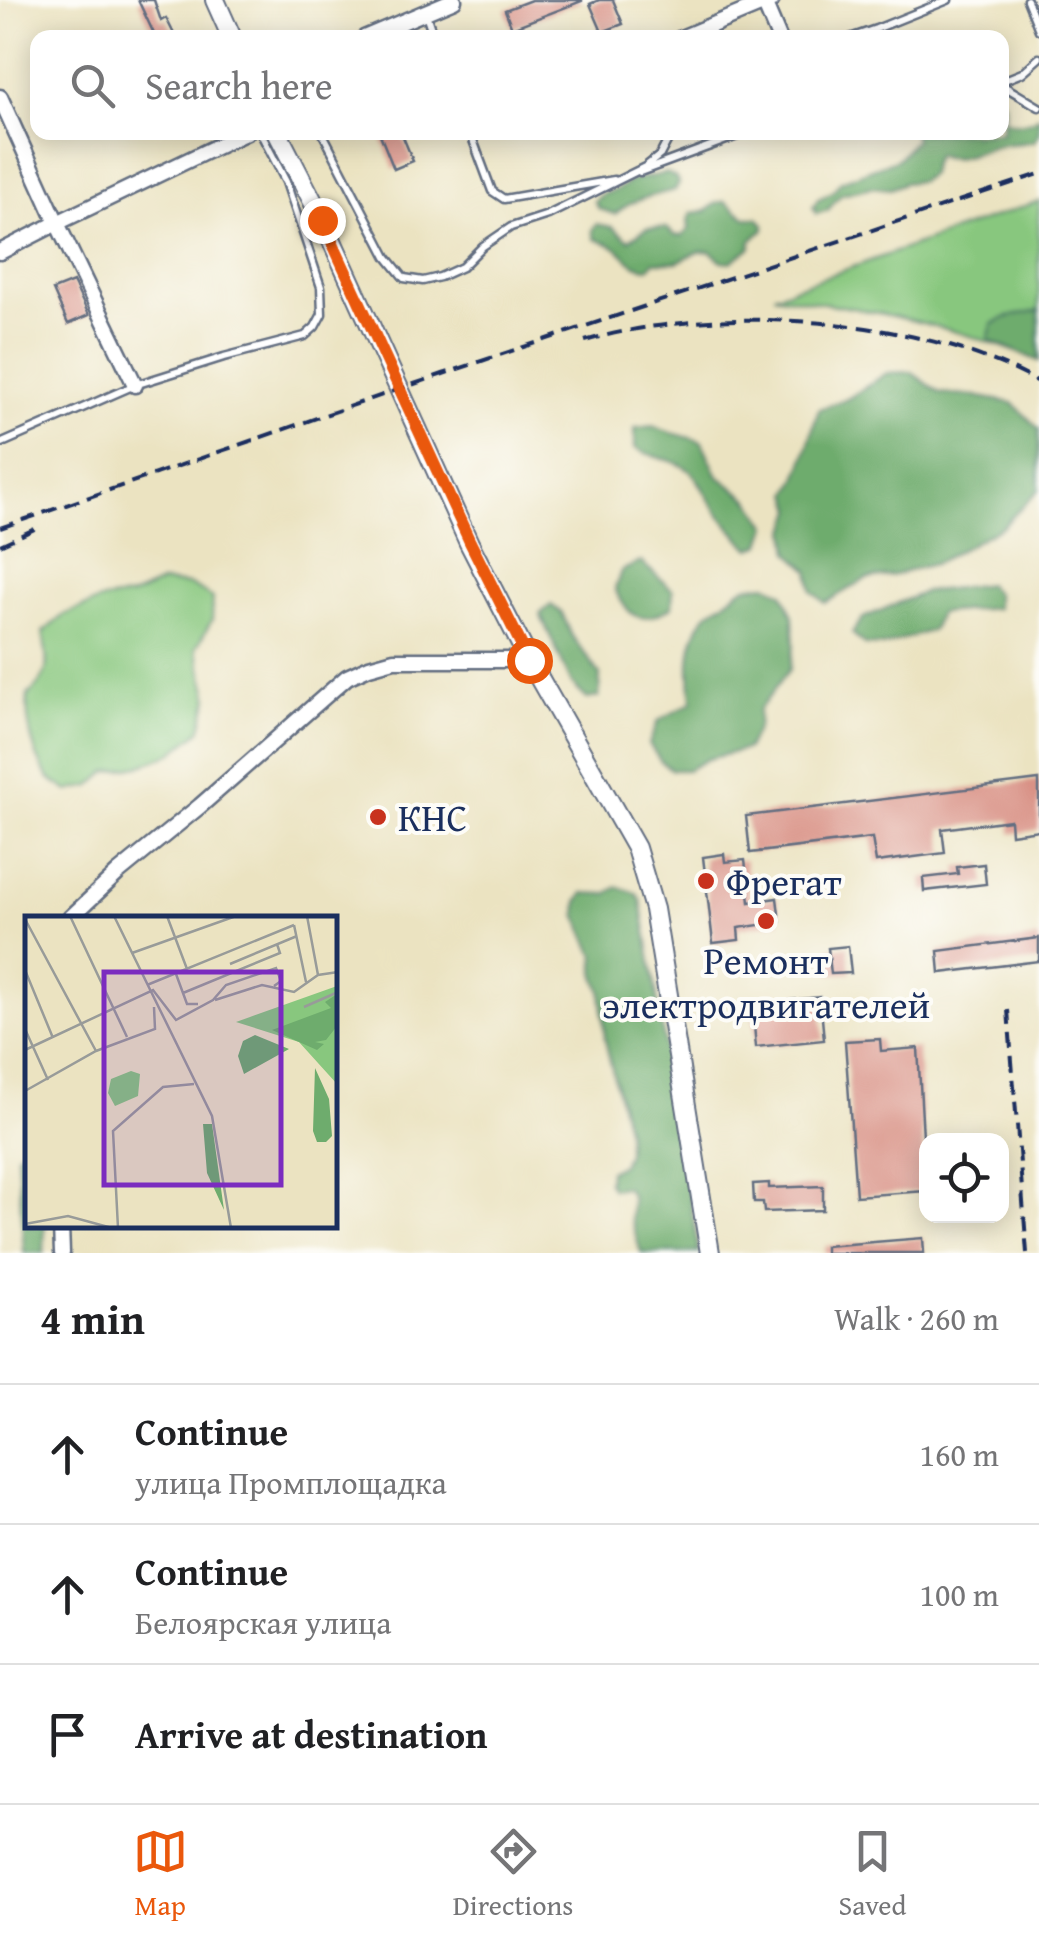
<!DOCTYPE html>
<meta charset="utf-8">
<style>
body{margin:0;font-family:"Gentium Book Plus",serif;background:#f2f2f2;color:#202124}
.controls{position:absolute;right:30px;bottom:30px;display:grid;overflow:hidden;border-radius:20px;box-shadow:0 5px 25px #0003}
.controls button{width:90px;height:90px;display:grid;place-items:center;padding:0;border:0;border-bottom:2px solid #e0e0e0;background:#fff;color:#202124;font:50px sans-serif}
.stop{position:absolute;width:30px;height:30px;margin:-22px;border:8px solid #ea580c;border-radius:50%;background:#fff}
.stop.end{background:#ea580c;border-color:#fff;box-shadow:0 2px 10px #0008}
.list{margin:0;padding:0;list-style:none}
h2{display:flex;justify-content:space-between;align-items:center;height:130px;margin:0;padding:0 40px;font-size:42px}
h2 small{font-size:32px;font-weight:400;color:#757577}
.list li{display:grid;grid-template-columns:65px 1fr auto;gap:30px;align-items:center;box-sizing:border-box;height:140px;padding:0 40px;border-top:2px solid #e0e0e0}
.list b{display:block;font-size:38px;white-space:nowrap}
.list p{margin:0;font-size:32px;white-space:nowrap;color:#757577}
.list em{font-size:32px;font-style:normal;color:#757577}
.icon{flex:none;width:55px;height:55px;fill:none;stroke:currentColor;stroke-width:2;stroke-linecap:round;stroke-linejoin:round}
.map{position:relative;flex:none;width:1039px;height:1253px;overflow:hidden}
.search{position:absolute;background:#fff;box-shadow:0 5px 25px #0003;left:30px;right:30px;top:30px;height:110px;display:flex;align-items:center;gap:25px;box-sizing:border-box;padding:0 35px;border-radius:20px;color:#757577;font-size:38px}
.sheet{height:550px;background:#fff}
nav{display:flex;justify-content:space-around;align-items:center;box-sizing:border-box;height:140px;border-top:2px solid #e0e0e0;background:#fff;font-size:28px;color:#757577}
nav a{display:grid;justify-items:center;gap:5px}
nav .on{color:#ea580c}
.map>svg:first-child{display:block}
.green{fill:#88c77e;stroke:#527b6e;stroke-width:2.5}
.forest{fill:#6eac6d;stroke:#446e66;stroke-width:2.5}
.building{fill:#d99286}
.lines{fill:none;stroke-linecap:round;stroke-linejoin:round}
.service-casing{stroke:#646e81;stroke-width:11}
.minor-casing{stroke:#646e81;stroke-width:19}
.tertiary-casing{stroke:#646e81;stroke-width:22}
.service{stroke:#fff;stroke-width:6}
.minor{stroke:#fff;stroke-width:14}
.tertiary{stroke:#fff;stroke-width:18}
.rail{stroke:#1b2f5e;stroke-width:4;stroke-dasharray:15 8;stroke-linecap:butt}
.route{stroke:#ea580c;stroke-width:12}
.poi-dot{fill:#c8321e;stroke:#fdfcf7;stroke-width:4}
.labels{text-anchor:middle;dominant-baseline:central;stroke-width:8;stroke-linejoin:round;paint-order:stroke}
.poi-label{font-size:38px;fill:#1b2f5e;stroke:#fdfcf7;text-anchor:start}
.inset-road{fill:none;stroke:#989b99;stroke-width:2.5}
.view{fill:#7b2cbf;fill-opacity:0.15;stroke:#7b2cbf;stroke-width:5}
.inset-edge{fill:none;stroke:#1b2f5e;stroke-width:5}
</style>
<div class="map">
<svg width="1039" height="1253" viewBox="0 0 1039 1253">
<rect width="100%" height="100%" fill="#fdfcf7"/>
<filter id="ink" filterUnits="userSpaceOnUse"><feTurbulence type="fractalNoise" baseFrequency=".01" numOctaves="2"/><feDisplacementMap in="SourceGraphic" scale="20" xChannelSelector="R" yChannelSelector="G"/><feConvolveMatrix kernelMatrix="1 2 1 2 8 2 1 2 1" color-interpolation-filters="sRGB"/></filter>
<filter id="wash" filterUnits="userSpaceOnUse"><feTurbulence type="fractalNoise" baseFrequency=".0048" numOctaves="4" result="noise"/><feDisplacementMap in="SourceGraphic" scale="40" xChannelSelector="R" yChannelSelector="G"/><feGaussianBlur stdDeviation="2.25" result="paint"/><feColorMatrix in="noise" values="0 0 0 0 0 0 0 0 0 0 0 0 0 0 0 0 0 1.4 0 .05"/><feComposite in="paint" operator="in"/></filter>
<g filter="url(#wash)">
<rect width="100%" height="100%" fill="#ebe3c1"/>
<path class="green" d="M1039,201V361C954,325 865,309 774,295Z
M163,582L190,585L213,598L212,620L196,648L209,698L200,731L171,754L139,766L107,772L91,786L68,791C62,786 52,782 48,776C33,756 25,719 28,695C53,673 47,663 43,632L65,614L103,600L132,596Z"/>
<path class="forest" d="M1002,99L1005,109L1003,119C1015,126 1029,124 1039,116V133L1035,141C1021,144 1007,143 993,147C970,153 962,162 936,155L932,163L930,174L920,181L904,183L890,189L872,187L841,194L828,210L816,214L813,207L818,199L832,192L841,181L898,159L915,139L913,133L971,132L974,135L976,133L1002,132Z
M667,173L676,178L679,184L675,190C652,196 633,199 615,214L599,209L594,201L603,194L616,190L633,180Z
M725,201L746,218H758L764,224V229L751,241V247L731,262L722,261L710,251L698,252L677,262H654L649,268C634,267 630,261 620,251C613,244 603,242 595,239L592,230L597,224L612,227L629,240L647,228H667L674,235L682,236L689,229L688,220L691,213L706,211L715,204Z
M1039,310V361L988,340L992,324L1007,317Z
M911,372L940,393L975,396L1013,403L1039,429V490L1003,526L936,563L895,575L866,579L825,603L812,591L809,570L790,553L787,530L794,509L789,494C806,464 808,440 819,409L847,399L887,373Z
M653,426C669,434 686,435 702,442L718,476L750,500L768,526L762,544L751,549C735,534 722,519 710,501C704,492 700,481 693,474C678,458 653,459 635,448V428Z
M641,562L673,590L672,607C642,625 629,620 615,589L621,571Z
M767,584L783,593L793,616L794,645L790,669L759,710L758,726L747,749L708,759L687,770H672L661,762L649,744L658,721L692,702C689,672 686,642 705,616C710,610 718,606 724,602C746,586 738,586 767,584Z
M987,584L996,594V608L939,613L932,630L884,646L865,645L852,633L863,618L924,592Z
M551,605L562,613L572,636L600,675L599,697L587,699L572,684L540,614Z
M618,887L636,893L641,900L699,1253H641L631,1220V1196L625,1187L612,1189L608,1183L609,1171L621,1164L627,1153V1132L605,1040L601,990L595,973V956L577,915L578,902L584,893L606,894Z
M27,1145L28,1226H45L44,1253H24L17,1154Z"/>
<g id="blocks">
<path class="building" d="M138,0H154L161,21L166,18L174,34L167,38H156Z
M531,0H582V1L512,28L505,10Z
M599,0H613L623,24L602,32L590,4Z
M379,132H401L413,161L394,169Z
M73,282L89,315L68,324L53,290Z
M1039,780V830L1011,834L1010,820L942,829L945,853L876,862L872,838L750,853L746,816Z
M724,854L725,862L745,860L750,902L777,898L780,922L738,928L739,940L713,943L703,857Z
M984,864L986,884L924,891L923,878L958,874L957,867Z
M1039,938V961L940,973L938,951Z
M848,946L851,973L831,974L828,948Z
M820,997L824,1040L756,1047L752,1004Z
M880,1039L881,1051L918,1048L926,1191L856,1196L845,1041Z
M769,1183V1188L823,1186V1210L764,1212L763,1202H754L753,1184Z
M923,1238L924,1253H825V1246Z"/>
</g>
</g>
<g filter="url(#ink)">
<use href="#blocks" fill-opacity="0" stroke="#646e81" stroke-width="2.5"/>
<g class="lines">
<defs>
<path id="service" d="M1027,0L1039,30
M426,14L434,38
M850,38L876,29L948,0
M1002,81L1022,73L1039,58
M1002,85L1039,107
M322,132L387,257L404,278L423,281L440,277L462,267L483,246L511,227L548,215L645,167L660,155L672,132
M470,132L492,191L504,199L614,180
M640,172L748,132
M0,444L135,385L224,357L305,336L315,327L322,314L321,287L286,182L260,132"/>
<path id="minor" d="M763,0L779,38
M364,38L454,0
M681,38L772,0
M0,97L57,223L135,385
M0,252L57,223L247,132
M70,918L118,873L200,806L347,677L369,667L394,660H529
M61,1226L62,1253"/>
<path id="tertiary" d="M215,0L232,38
M277,132L323,221L469,543L529,660L636,848L654,909L710,1253"/>
</defs>
<use href="#service" class="service-casing"/>
<use href="#minor" class="minor-casing"/>
<use href="#tertiary" class="tertiary-casing"/>
<use href="#service" class="service"/>
<use href="#minor" class="minor"/>
<use href="#tertiary" class="tertiary"/>
<path class="rail" d="M585,341C700,307 871,315 983,357C1002,363 1021,373 1039,382
M0,528L443,374L1039,174
M0,545L41,526
M1008,1010L1027,1253"/>
</g>
</g>
<g class="lines" filter="url(#ink)">
<path class="route" d="M322,220L470,542L529,660"/>
</g>
<g class="poi-dot">
<circle cx="378" cy="817" r="10"/>
<circle cx="706" cy="881" r="10"/>
<circle cx="766" cy="921" r="10"/>
</g>
<g class="labels">
<g class="poi-label">
<text x="398" y="817">КНС</text>
<text x="726" y="881">Фрегат</text>
<text x="766" y="960" text-anchor="middle">Ремонт<tspan x="766" dy="44">электродвигателей</tspan></text>
</g>
</g>
<g transform="translate(25 916)">
<rect width="312" height="312" fill="#ebe3c1"/>
<path d="M312,70V168L274,126L211,106ZM106,155L115,158L113,180L90,190L83,177L86,163Z" fill="#88c77e"/>
<path d="M312,78V110L301,124L290,126L299,128L292,134L247,114L306,92L300,86ZM230,119L264,133L219,158L213,140L218,125ZM290,152L304,183L307,220L301,226H292L288,215ZM178,208H187L199,294L182,257Z" fill="#6eac6d"/>
<path class="inset-road" d="M45,0L102,121M89,0L187,200L206,312M142,0L162,53M282,0L293,59M0,3L71,135M269,9L281,66M107,37L211,0M205,48L272,20M0,54L28,122M151,58L162,88H173M122,69L269,9M158,77L255,37L252,28M190,84L237,69L269,76L293,59L313,56M279,91L313,76M0,113L23,164M0,134L128,74L151,104L188,84L201,69L251,52L256,65L249,70M0,175L71,135L130,113L129,91M0,308L43,300L87,312M93,312L88,215L138,171L169,168"/>
<path class="view" d="M79,56H256V269H79Z"/>
<rect width="312" height="312" class="inset-edge"/>
</g>
</svg>
<div class="controls">
<button><svg class="icon" aria-label="locate" viewBox="0 0 24 24"><circle cx="12" cy="12" r="6"/><path d="M12 2v4M12 18v4M2 12h4M18 12h4"/></svg></button>
</div>
<div class="stop" style="left:529px;top:660px"></div>
<div class="stop end" style="left:322px;top:220px"></div>
<div class="search"><svg class="icon" aria-label="search" viewBox="0 0 24 24"><circle cx="10" cy="10" r="6"/><path d="M15 15l6 6"/></svg>Search here</div>
</div>
<section class="sheet">
<h2>4 min<small>Walk · 260 m</small></h2>
<ul class="list">
<li><svg class="icon" aria-label="ahead" viewBox="0 0 24 24"><path d="M12 20V5M6 11l6-6 6 6"/></svg><div><b>Continue</b><p>улица Промплощадка</p></div><em>160 m</em></li>
<li><svg class="icon" aria-label="ahead" viewBox="0 0 24 24"><path d="M12 20V5M6 11l6-6 6 6"/></svg><div><b>Continue</b><p>Белоярская улица</p></div><em>100 m</em></li>
<li><svg class="icon" aria-label="arrive" viewBox="0 0 24 24"><path d="M6 21V4h12l-3 4 3 4H6"/></svg><div><b>Arrive at destination</b></div></li>
</ul>
</section>
<nav>
<a class="on"><svg class="icon" aria-label="map" viewBox="0 0 24 24"><path d="M3 6l6-2 6 2 6-2v14l-6 2-6-2-6 2zM9 4v14M15 6v14"/></svg>Map</a>
<a><svg class="icon" aria-label="directions" viewBox="0 0 24 24"><path d="M12 3l9 9-9 9-9-9zM9 14v-3h6M13 9l2 2-2 2"/></svg>Directions</a>
<a><svg class="icon" aria-label="saved" viewBox="0 0 24 24"><path d="M7 4h10v16l-5-4-5 4z"/></svg>Saved</a>
</nav>
